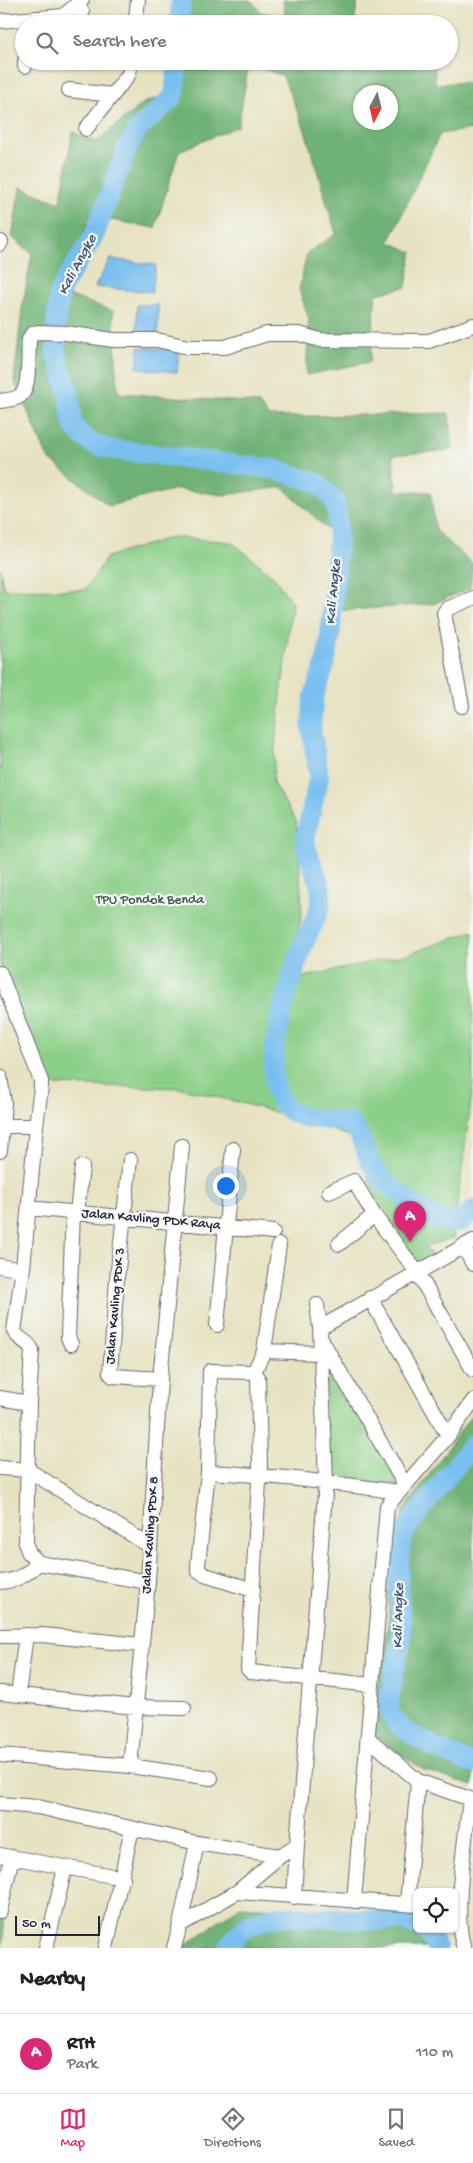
<!DOCTYPE html>
<style>
body{margin:0;font-family:"Gochi Hand",sans-serif;background:#f2f2f2;color:#222}
.controls{position:absolute;right:15px;bottom:15px;display:grid;overflow:hidden;border-radius:8px;box-shadow:0 1px 4px #0004}
.controls button{width:45px;height:45px;display:grid;place-items:center;padding:0;border:0;border-bottom:1px solid #e0e0e0;background:#fff;color:#222;font:25px sans-serif}
.compass{position:absolute;left:353px;top:85px;width:45px;height:45px;border-radius:50%;background:#fff;box-shadow:0 1px 4px #0004;rotate:187deg}
.scale{position:absolute;left:15px;bottom:12px;width:85px;box-sizing:border-box;padding-left:5px;border:2px solid #22223b;border-top:0;font-size:14px;line-height:18px;white-space:nowrap;color:#22223b;-webkit-text-stroke:4px #f6f6f2;paint-order:stroke}
.you{position:absolute;left:225px;top:1185px;width:18px;height:18px;margin:-12px;border:4px solid #fff;border-radius:50%;background:#1a73e8;box-shadow:0 0 0 8px #1a73e833}
.badge{display:grid;place-items:center;width:32px;height:32px;border-radius:50%;background:#db2777;color:#fff;font-size:16px;font-weight:700}
.pin{position:absolute;translate:-50% -41px;filter:drop-shadow(0 1px 2px #0008)}
.pin::after{content:'';position:absolute;top:26px;width:18px;height:15px;background:inherit;clip-path:polygon(0 0,100% 0,50% 100%)}
.list{margin:0;padding:0;list-style:none}
h2{display:flex;justify-content:space-between;align-items:center;height:65px;margin:0;padding:0 20px;font-size:21px}
h2 small{font-size:16px;font-weight:400;color:#767676}
.list li{display:grid;grid-template-columns:32px 1fr auto;gap:15px;align-items:center;box-sizing:border-box;height:80px;padding:0 20px;border-top:1px solid #e0e0e0}
.list b{display:block;font-size:19px;white-space:nowrap}
.list p{margin:0;font-size:16px;white-space:nowrap;color:#767676}
.list em{font-size:16px;font-style:normal;color:#767676}
.icon{flex:none;width:28px;height:28px;fill:none;stroke:currentColor;stroke-width:2;stroke-linecap:round;stroke-linejoin:round}
.map{position:relative;flex:none;width:473px;height:1948px;overflow:hidden}
.search{position:absolute;background:#fff;box-shadow:0 1px 4px #0004;left:15px;right:15px;top:15px;height:55px;display:flex;align-items:center;gap:12px;box-sizing:border-box;padding:0 18px;border-radius:28px;color:#767676;font-size:19px}
.sheet{height:145px;background:#fff}
nav{display:flex;justify-content:space-around;align-items:center;box-sizing:border-box;height:70px;border-top:1px solid #e0e0e0;background:#fff;font-size:14px;color:#767676}
nav a{display:grid;justify-items:center;gap:2px}
nav .on{color:#db2777}
.map>svg:first-child{display:block}
.green{fill:#8bcf88;stroke:#567862}
.forest{fill:#70b274;stroke:#496a58;fill-rule:evenodd}
.water{fill:#79bff0;stroke:#4e7096}
.lines{fill:none;stroke-linecap:round;stroke-linejoin:round}
.river{stroke:#79bff0;stroke-width:20}
.minor-casing{stroke:#67656a;stroke-width:16}
.minor{stroke:#fff;stroke-width:14}
.labels{text-anchor:middle;dominant-baseline:central;stroke-width:4.5;stroke-linejoin:round;paint-order:stroke}
.park-label{font-size:14px;fill:#425652;stroke:#f6f6f2}
.street-label{font-size:14px;fill:#22223b;stroke:#f6f6f2}
.water-label{font-size:15px;font-style:italic;fill:#40597a;stroke:#f6f6f2}
</style>
<div class="map">
<svg width="473" height="1948" viewBox="0 0 473 1948">
<rect width="100%" height="100%" fill="#f6f6f2"/>
<filter id="ink" filterUnits="userSpaceOnUse"><feTurbulence type="fractalNoise" baseFrequency=".02" numOctaves="2"/><feDisplacementMap in="SourceGraphic" scale="10" xChannelSelector="R" yChannelSelector="G"/><feConvolveMatrix kernelMatrix="1 2 1 2 8 2 1 2 1" color-interpolation-filters="sRGB"/></filter>
<filter id="wash" filterUnits="userSpaceOnUse"><feTurbulence type="fractalNoise" baseFrequency=".0096" numOctaves="4" result="noise"/><feDisplacementMap in="SourceGraphic" scale="20" xChannelSelector="R" yChannelSelector="G"/><feGaussianBlur stdDeviation="1.12" result="paint"/><feColorMatrix in="noise" values="0 0 0 0 0 0 0 0 0 0 0 0 0 0 0 0 0 1.4 0 .05"/><feComposite in="paint" operator="in"/></filter>
<g filter="url(#wash)">
<rect width="100%" height="100%" fill="#e7e2c1"/>
<path class="green" d="M173,537L232,542L274,577L292,603L275,747L273,783L296,821L300,869L302,915L286,981L409,954L473,931V1085L453,1238L425,1246L436,1262L415,1269L375,1207L381,1204L377,1199L353,1137L264,1109L182,1088L45,1085L0,964V569L4,589L85,590L107,557Z
M325,1347L405,1485L326,1481Z"/>
<path class="forest" d="M175,0H250L261,12L285,16L283,0H358L354,24H178Z
M178,61H435V84L473,82V129L440,134L389,242L412,252L406,287L376,294L370,362L306,375L309,320L299,289L307,253L336,234L305,130L283,76L249,64L238,126L179,151L155,228L90,216L62,293L113,311L118,393L258,403L269,417L449,413L453,450L393,455L396,491L430,492L436,531L473,564L470,588L433,604L337,611L339,540L282,487L224,495L176,489L109,506L48,458L14,380L22,309L32,254L12,237L20,187L60,203L73,132L96,142L143,103L172,93ZM360,92H390V122H360Z
M473,1413V1786L424,1770L370,1733L389,1619V1561L404,1510Z
M0,1896L7,1897L2,1948H0Z
M240,1906L399,1914L417,1922V1929L438,1931L447,1948H182Z"/>
<path class="water" d="M110,259L156,265L152,292L95,287Z
M137,305H158V333H137Z
M139,347L179,350L177,372L137,368Z"/>
<g class="lines">
<path class="river" d="M179,24L181,0
M177,61L175,91L172,98L138,129L127,148L94,236L63,285L59,297L56,322V354L69,393L72,420L75,428L82,436L93,444L109,449L274,469L318,483L335,501L337,511L338,540L330,639L325,665L314,695L311,727L319,776L305,840C307,859 321,876 321,895C322,913 308,931 302,948C290,982 252,1086 290,1111C307,1122 331,1118 350,1123C363,1135 364,1152 373,1167C383,1184 431,1220 450,1222C454,1222 458,1221 462,1221L473,1210
M473,1444L408,1526C390,1556 403,1605 401,1639C399,1658 384,1699 391,1715C399,1732 455,1759 473,1763
M423,1929L428,1933L437,1948
M228,1948L239,1933L249,1925L276,1916L400,1921L417,1925"/>
</g>
</g>
<g filter="url(#ink)">
<g class="lines">
<defs>
<path id="minor" d="M77,4L82,12L81,24
M0,21L63,16L82,0
M135,24L138,0
M77,62V61
M25,66V61
M69,90L112,95
M86,129L129,74L131,61
M0,244L1,242
M0,401C7,400 17,400 22,394C30,385 28,353 29,340L32,334L38,332L66,333L113,340H157L188,347H225L267,334H299L320,340L429,341L473,325
M462,706L444,613L447,609L473,598
M0,973L41,1081V1087L36,1126H0
M0,1076L4,1103L0,1151
M36,1126L23,1268L14,1331C18,1340 29,1341 32,1350L29,1403L26,1545L29,1553L39,1563L148,1582
M182,1146L160,1379L148,1582L130,1766L211,1778
M130,1160L117,1279L110,1373L113,1376L160,1379
M329,1192L354,1181L374,1215L417,1272L473,1370
M29,1208L273,1232
M77,1213L82,1167
M339,1244L374,1215
M463,1246L473,1264
M0,1266L22,1270
M370,1298L448,1436
M317,1305L320,1328
M217,1325L233,1149
M321,1339L405,1485
M71,1344L68,1337L73,1213
M264,1351L320,1353
M254,1372L258,1377L260,1465L248,1669L251,1672L372,1685
M254,1372L264,1351L279,1245
M0,1398L29,1403
M0,1468L28,1470L150,1546
M208,1472C272,1475 335,1483 398,1492
M0,1582C17,1581 27,1574 39,1563
M253,1590L205,1575L198,1570V1565L208,1472L210,1371L254,1372
M0,1636L42,1635L141,1645
M0,1693L135,1707L184,1708
M18,1695L26,1635
M368,1738L418,1781L473,1800
M0,1755L130,1766
M0,1804L38,1807L197,1843L280,1856
M0,1855L123,1878
M237,1892L417,1905
M294,1897L297,1845
M354,1901L387,1506L448,1436L473,1401
M407,1904L418,1781
M0,1911L12,1857
M180,1925L197,1843
M46,1948L65,1868
M106,1948L132,1828
M174,1948L180,1925L237,1892L280,1856L297,1845L326,1481L320,1328L473,1241
M464,1948C452,1916 466,1836 470,1799"/>
</defs>
<use href="#minor" class="minor-casing"/>
<use href="#minor" class="minor"/>
</g>
</g>
<g class="labels">
<g class="park-label">
<text x="150" y="900">TPU Pondok Benda</text>
</g>
<g class="street-label">
<text transform="translate(151 1220) rotate(5)">Jalan Kavling PDK Raya</text>
<text transform="translate(116 1306) rotate(-85)">Jalan Kavling PDK 3</text>
<text transform="translate(151 1535) rotate(-86)">Jalan Kavling PDK 8</text>
</g>
<g class="water-label">
<text transform="translate(78 265) rotate(-62)">Kali Angke</text>
<text transform="translate(334 592) rotate(-85)">Kali Angke</text>
<text transform="translate(399 1616) rotate(-89)">Kali Angke</text>
</g>
</g>
</svg>
<div class="controls">
<button><svg class="icon" aria-label="locate" viewBox="0 0 24 24"><circle cx="12" cy="12" r="6"/><path d="M12 2v4M12 18v4M2 12h4M18 12h4"/></svg></button>
</div>
<svg class="compass" viewBox="-18 -18 36 36"><path d="M0-13l5 13h-10z" fill="#e53935"/><path d="M0 13l5-13h-10z" fill="#767676"/></svg>
<div class="scale">50 m</div>
<div class="you"></div>
<div class="pin badge" style="left:410px;top:1242px">A</div>
<div class="search"><svg class="icon" aria-label="search" viewBox="0 0 24 24"><circle cx="10" cy="10" r="6"/><path d="M15 15l6 6"/></svg>Search here</div>
</div>
<section class="sheet">
<h2>Nearby<small></small></h2>
<ul class="list">
<li><span class="badge">A</span><div><b>RTH</b><p>Park</p></div><em>110 m</em></li>
</ul>
</section>
<nav>
<a class="on"><svg class="icon" aria-label="map" viewBox="0 0 24 24"><path d="M3 6l6-2 6 2 6-2v14l-6 2-6-2-6 2zM9 4v14M15 6v14"/></svg>Map</a>
<a><svg class="icon" aria-label="directions" viewBox="0 0 24 24"><path d="M12 3l9 9-9 9-9-9zM9 14v-3h6M13 9l2 2-2 2"/></svg>Directions</a>
<a><svg class="icon" aria-label="saved" viewBox="0 0 24 24"><path d="M7 4h10v16l-5-4-5 4z"/></svg>Saved</a>
</nav>
